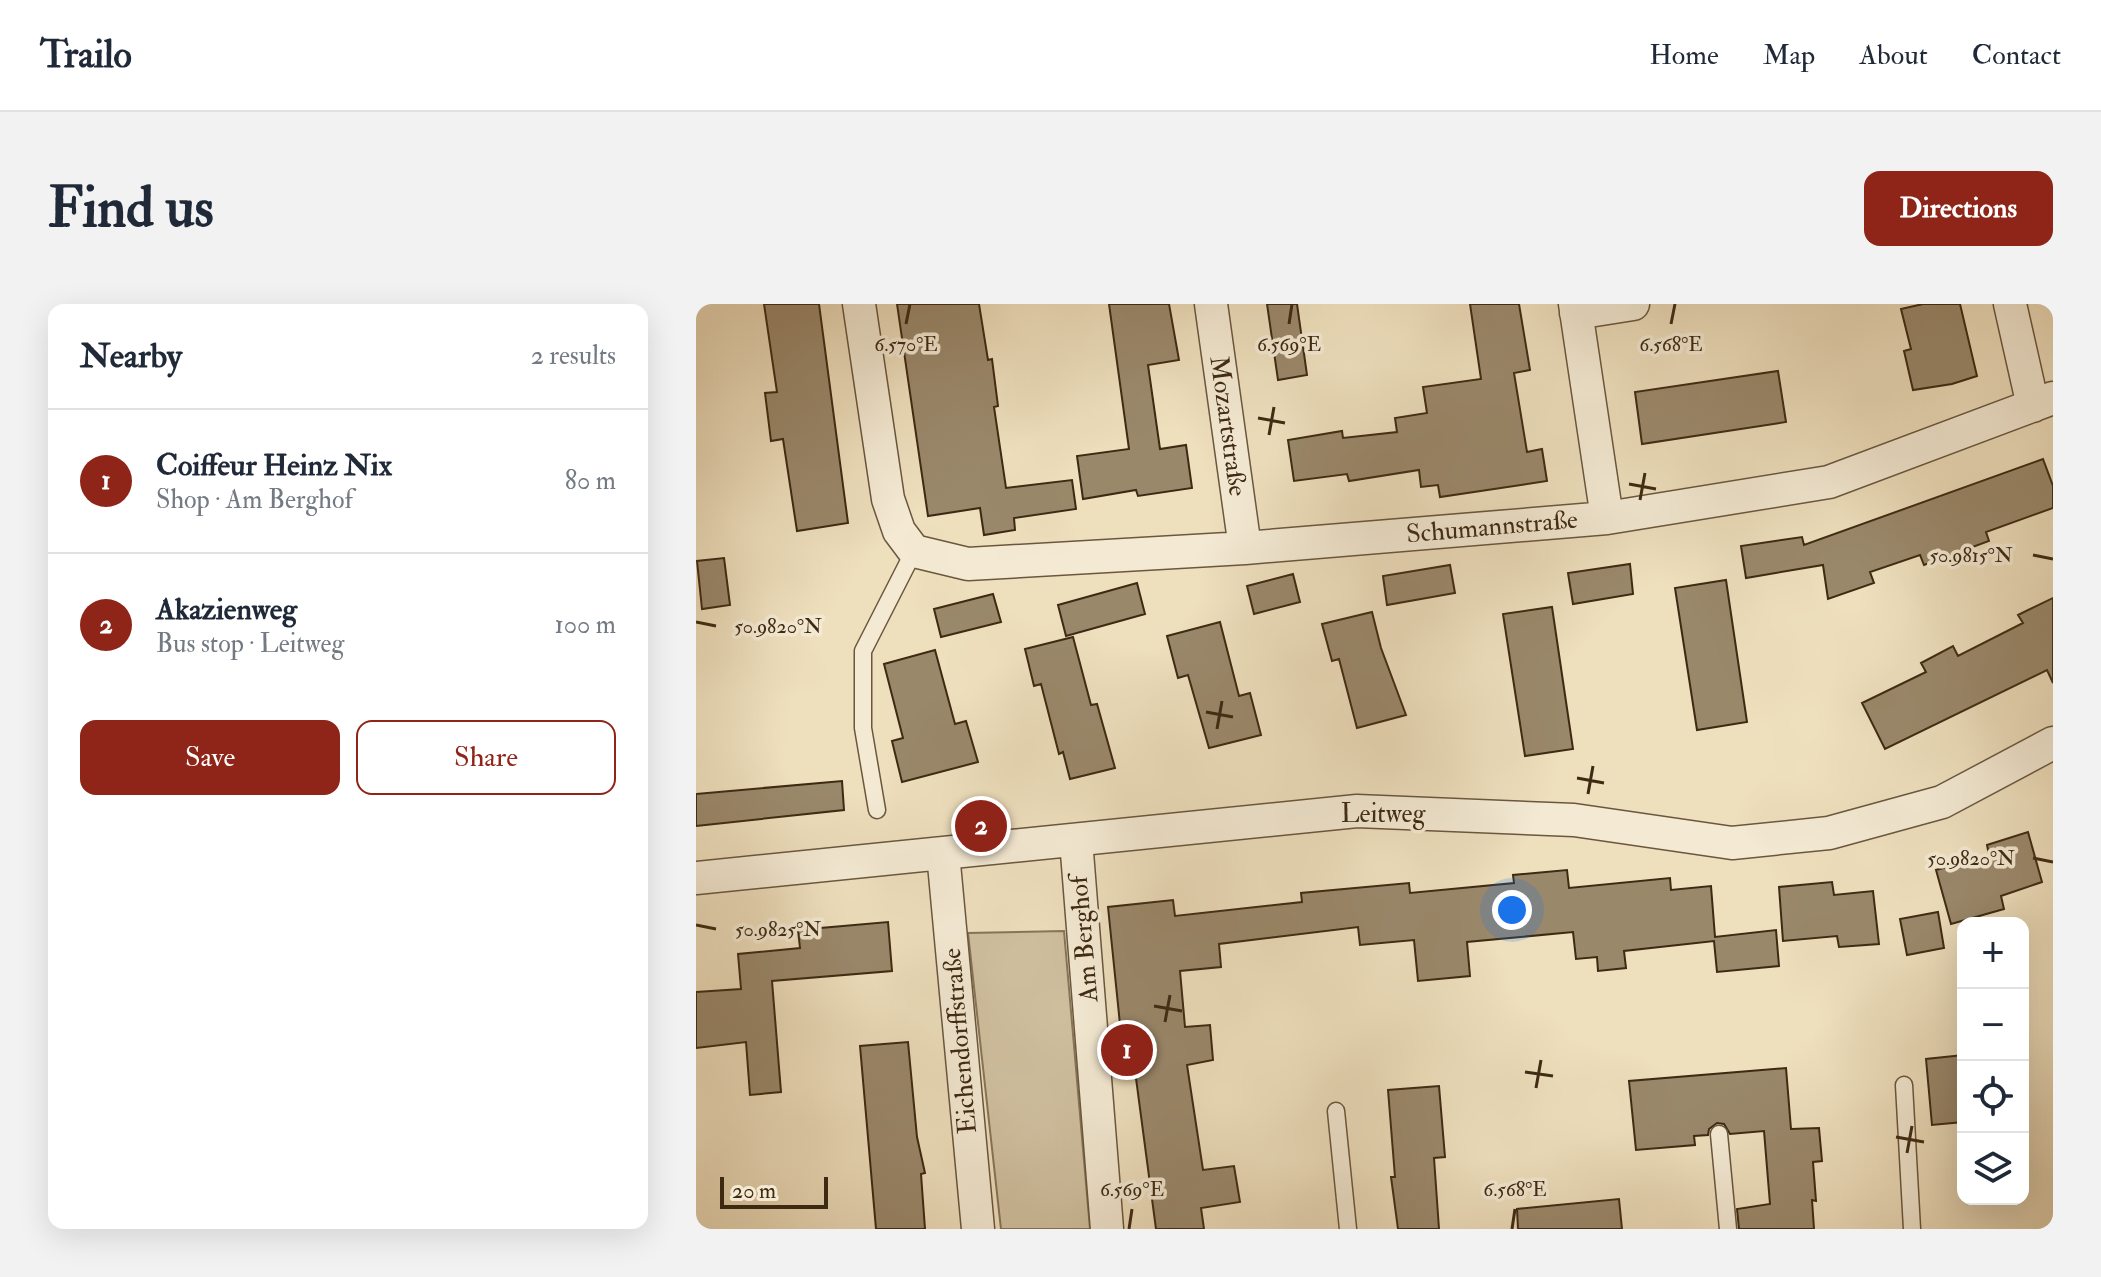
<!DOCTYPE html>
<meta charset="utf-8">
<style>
body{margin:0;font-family:"IM FELL Double Pica",serif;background:#f2f2f3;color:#1f2937}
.controls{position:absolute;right:24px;bottom:24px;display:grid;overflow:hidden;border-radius:16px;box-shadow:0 8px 32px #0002}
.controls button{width:72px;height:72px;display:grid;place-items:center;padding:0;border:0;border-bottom:2px solid #e0e1e3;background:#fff;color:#1f2937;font:40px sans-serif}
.scale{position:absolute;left:24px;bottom:20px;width:108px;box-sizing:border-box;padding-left:8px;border:4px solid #3e2a13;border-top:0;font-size:22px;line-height:28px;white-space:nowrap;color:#3e2a13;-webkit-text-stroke:6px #f4ead4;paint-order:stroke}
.you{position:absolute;left:816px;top:606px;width:28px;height:28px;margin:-20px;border:6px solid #fff;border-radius:50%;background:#1a73e8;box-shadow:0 0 0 12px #1a73e833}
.badge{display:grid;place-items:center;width:52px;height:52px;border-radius:50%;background:#8f2418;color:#fff;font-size:26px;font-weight:700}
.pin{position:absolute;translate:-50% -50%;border:4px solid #fff;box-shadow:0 2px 8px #0006}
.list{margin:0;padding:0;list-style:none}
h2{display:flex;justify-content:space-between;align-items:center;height:104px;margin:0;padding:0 32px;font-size:34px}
h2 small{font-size:26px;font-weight:400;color:#747a83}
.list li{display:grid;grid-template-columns:52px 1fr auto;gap:24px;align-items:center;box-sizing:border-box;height:144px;padding:0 32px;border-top:2px solid #e0e1e3}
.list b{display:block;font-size:30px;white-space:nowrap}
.list p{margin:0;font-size:26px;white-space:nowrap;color:#747a83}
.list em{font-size:26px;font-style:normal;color:#747a83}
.actions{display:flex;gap:16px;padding:24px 32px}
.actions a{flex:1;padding:18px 0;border:2px solid #8f2418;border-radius:16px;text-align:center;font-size:28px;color:#8f2418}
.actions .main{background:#8f2418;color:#fff}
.icon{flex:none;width:44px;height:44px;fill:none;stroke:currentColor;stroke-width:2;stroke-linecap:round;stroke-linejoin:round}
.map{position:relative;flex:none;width:1357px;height:925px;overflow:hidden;border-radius:16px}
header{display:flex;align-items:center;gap:48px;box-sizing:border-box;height:112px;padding:0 40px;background:#fff;border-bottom:2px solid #e0e1e3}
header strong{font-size:38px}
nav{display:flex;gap:44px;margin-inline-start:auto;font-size:28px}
.intro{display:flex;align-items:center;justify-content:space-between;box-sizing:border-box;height:192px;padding:0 48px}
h1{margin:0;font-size:56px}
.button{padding:20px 36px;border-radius:16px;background:#8f2418;color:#fff;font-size:28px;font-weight:700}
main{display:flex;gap:48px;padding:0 48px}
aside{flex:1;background:#fff;border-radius:16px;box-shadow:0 8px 32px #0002}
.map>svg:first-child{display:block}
.green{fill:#d0c0a0;stroke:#87755a;stroke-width:2}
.building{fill:#9a886b;stroke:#3e2a13;stroke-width:2}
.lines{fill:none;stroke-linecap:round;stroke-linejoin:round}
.lane-casing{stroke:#6a573e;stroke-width:19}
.street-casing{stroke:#6a573e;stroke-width:35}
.lane{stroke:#f4ead4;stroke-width:16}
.street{stroke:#f4ead4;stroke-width:32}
.ticks{fill:none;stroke:#3e2a13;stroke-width:3}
.labels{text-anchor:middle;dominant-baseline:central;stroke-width:7;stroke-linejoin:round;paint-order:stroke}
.street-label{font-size:26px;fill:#3e2a13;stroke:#f4ead4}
.ticks-label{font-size:20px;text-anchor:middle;fill:#3e2a13;stroke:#f4ead4;stroke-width:7;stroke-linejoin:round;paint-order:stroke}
</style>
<header>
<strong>Trailo</strong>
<nav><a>Home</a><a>Map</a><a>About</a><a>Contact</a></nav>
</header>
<div class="intro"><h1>Find us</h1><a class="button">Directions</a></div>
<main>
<aside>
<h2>Nearby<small>2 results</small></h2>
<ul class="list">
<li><span class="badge">1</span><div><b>Coiffeur Heinz Nix</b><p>Shop · Am Berghof</p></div><em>80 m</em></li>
<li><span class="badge">2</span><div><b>Akazienweg</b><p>Bus stop · Leitweg</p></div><em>100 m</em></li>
</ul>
<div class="actions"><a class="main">Save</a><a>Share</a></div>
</aside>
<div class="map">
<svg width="1357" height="925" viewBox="0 0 1357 925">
<rect width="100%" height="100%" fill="#eedfbd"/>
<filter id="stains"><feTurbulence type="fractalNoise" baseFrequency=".0025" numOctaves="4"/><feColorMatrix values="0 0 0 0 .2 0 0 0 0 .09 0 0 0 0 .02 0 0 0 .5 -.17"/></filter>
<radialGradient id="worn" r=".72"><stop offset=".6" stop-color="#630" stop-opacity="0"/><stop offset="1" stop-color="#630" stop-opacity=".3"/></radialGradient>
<path class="green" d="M368,627L394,925H305L272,629Z"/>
<path class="building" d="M68,0H123L152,219L101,227L87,135L75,137L69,89L81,88Z
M201,0H283L292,56L296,55L302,102L298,103L310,184L376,176L380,205L318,214L319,226L288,231L284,204L232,212Z
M413,0H473L483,56L452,61L464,145L490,141L496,184L442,192L440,186L387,195L381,152L433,145Z
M571,0H601L611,71L582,76Z
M774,0H823L834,66L818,69L831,148L846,145L851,177L744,193L742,181L725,183L723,166L653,177L651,170L598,177L592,136L646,127L647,134L701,128L699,114L731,109L727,83L785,75Z
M1227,0H1264L1281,72L1256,80L1217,86L1208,47L1215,45L1205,5Z
M1082,67L1090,118L946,140L939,88Z
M1347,155L1357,182V204L1290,228L1293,237L1228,261L1224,251L1174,268L1178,279L1132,295L1127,261L1050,274L1045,242L1106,233L1108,241Z
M28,254L34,301L6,305L1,257Z
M934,260L937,290L877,300L872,269Z
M754,261L759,289L691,301L687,272Z
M597,270L604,298L558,310L551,282Z
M1030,276L1051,418L1001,426L979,284Z
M441,279L449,310L370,332L362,301Z
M297,290L305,318L245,333L238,305Z
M1357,294V379L1351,366L1189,445L1166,399L1230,368L1225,359L1257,342L1262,352L1327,319L1322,311Z
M856,303L877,445L829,452L807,310Z
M676,308L685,344L710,411L661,424L643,355L636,357L626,320Z
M524,318L543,392L554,389L565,431L513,444L492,371L482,374L471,332Z
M377,333L395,401L401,400L419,464L374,475L367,448L363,450L345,380L338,382L329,345Z
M239,346L259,420L270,417L282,458L206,478L196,437L207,434L188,360Z
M146,477L148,506L0,522V490Z
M1332,528L1346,578L1305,592L1308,605L1255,620L1240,566L1293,551L1291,541Z
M871,566L873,584L974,574L975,586L1015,582L1019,633L1080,626L1083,662L1021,668L1018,637L928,647L930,664L902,667L901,653L880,655L877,628L771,638L774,672L722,677L718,636L664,641L662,623L523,640L525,663L484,667L489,723L514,721L517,756L491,761L507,866L538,862L544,898L505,904L508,925H460L434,729L425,730L412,603L477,596L479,612L606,598L605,589L713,579L714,589L818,579L817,571Z
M1136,578L1138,591L1177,587L1183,640L1143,643L1141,632L1087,637L1083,583Z
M1242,608L1248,644L1211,651L1204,615Z
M192,618L196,667L76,677L85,788L54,791L50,738L0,744V688L45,685L42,650L104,644L102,626Z
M212,738L221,833L229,869L225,870L229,925H180L164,742Z
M1267,751V818L1236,821L1230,755Z
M1090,764L1095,825L1123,824L1126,857L1117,858L1120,897L1116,896L1118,925H1043L1041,905L1074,900L1068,827L1034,830L1028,820L1021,819L1013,825L1012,831L998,832L999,841L940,846L933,777Z
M743,782L749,853L738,854L743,925H702L695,873H699L692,786Z
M923,895L926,925H822L821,905Z"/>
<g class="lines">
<defs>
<path id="lane" d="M181,506L167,424V347L218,247
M1208,781L1216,925
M640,807L652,925
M1023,830L1032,925"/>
<path id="street" d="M163,0L192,195L203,227L218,247L272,260L549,244L911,214L1133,178L1357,94
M515,0L549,244
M879,0L911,214
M1314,0L1337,102
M880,9L937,0
M380,536L411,925
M247,549L282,925
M0,574L661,507L878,516L1036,539L1133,529L1246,498L1357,439"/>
</defs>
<use href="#lane" class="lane-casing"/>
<use href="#street" class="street-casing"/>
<use href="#lane" class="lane"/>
<use href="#street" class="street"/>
</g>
<path class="ticks" d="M210,20L214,0M593,20L596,0M975,20L979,0M562,114L589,119M573,131L578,103M933,180L960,185M944,196L949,169M1337,251L1357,255M0,318L20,322M510,408L537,413M521,425L526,397M881,474L908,479M892,490L897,462M1337,554L1357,558M0,621L20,625M458,702L486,707M469,718L474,691M829,768L857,772M840,784L845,756M1200,833L1228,838M1211,849L1216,822M433,925L436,905M816,925L819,905"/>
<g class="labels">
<g class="street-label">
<text transform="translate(532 122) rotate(82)">Mozartstraße</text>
<text transform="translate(796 223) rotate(-5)">Schumannstraße</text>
<text x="687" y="510">Leitweg</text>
<text transform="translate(388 635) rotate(-95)">Am Berghof</text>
<text transform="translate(264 737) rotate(-95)">Eichendorffstraße</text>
</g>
</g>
<g class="ticks-label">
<text x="210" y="47">6.570°E</text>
<text x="593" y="47">6.569°E</text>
<text x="975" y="47">6.568°E</text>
<text x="1275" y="258">50.9815°N</text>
<text x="82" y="329">50.9820°N</text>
<text x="1275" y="561">50.9820°N</text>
<text x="82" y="632">50.9825°N</text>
<text x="436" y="892">6.569°E</text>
<text x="819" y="892">6.568°E</text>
</g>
<rect width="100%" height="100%" filter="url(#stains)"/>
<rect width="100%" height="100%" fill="url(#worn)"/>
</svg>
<div class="controls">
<button>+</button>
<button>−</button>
<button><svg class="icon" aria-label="locate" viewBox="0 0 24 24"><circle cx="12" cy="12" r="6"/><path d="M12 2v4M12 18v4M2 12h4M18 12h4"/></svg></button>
<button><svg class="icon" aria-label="layers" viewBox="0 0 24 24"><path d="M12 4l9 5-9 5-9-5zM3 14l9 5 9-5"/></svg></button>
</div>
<div class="scale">20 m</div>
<div class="you"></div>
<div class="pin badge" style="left:431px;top:746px">1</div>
<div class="pin badge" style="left:285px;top:522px">2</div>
</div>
</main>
